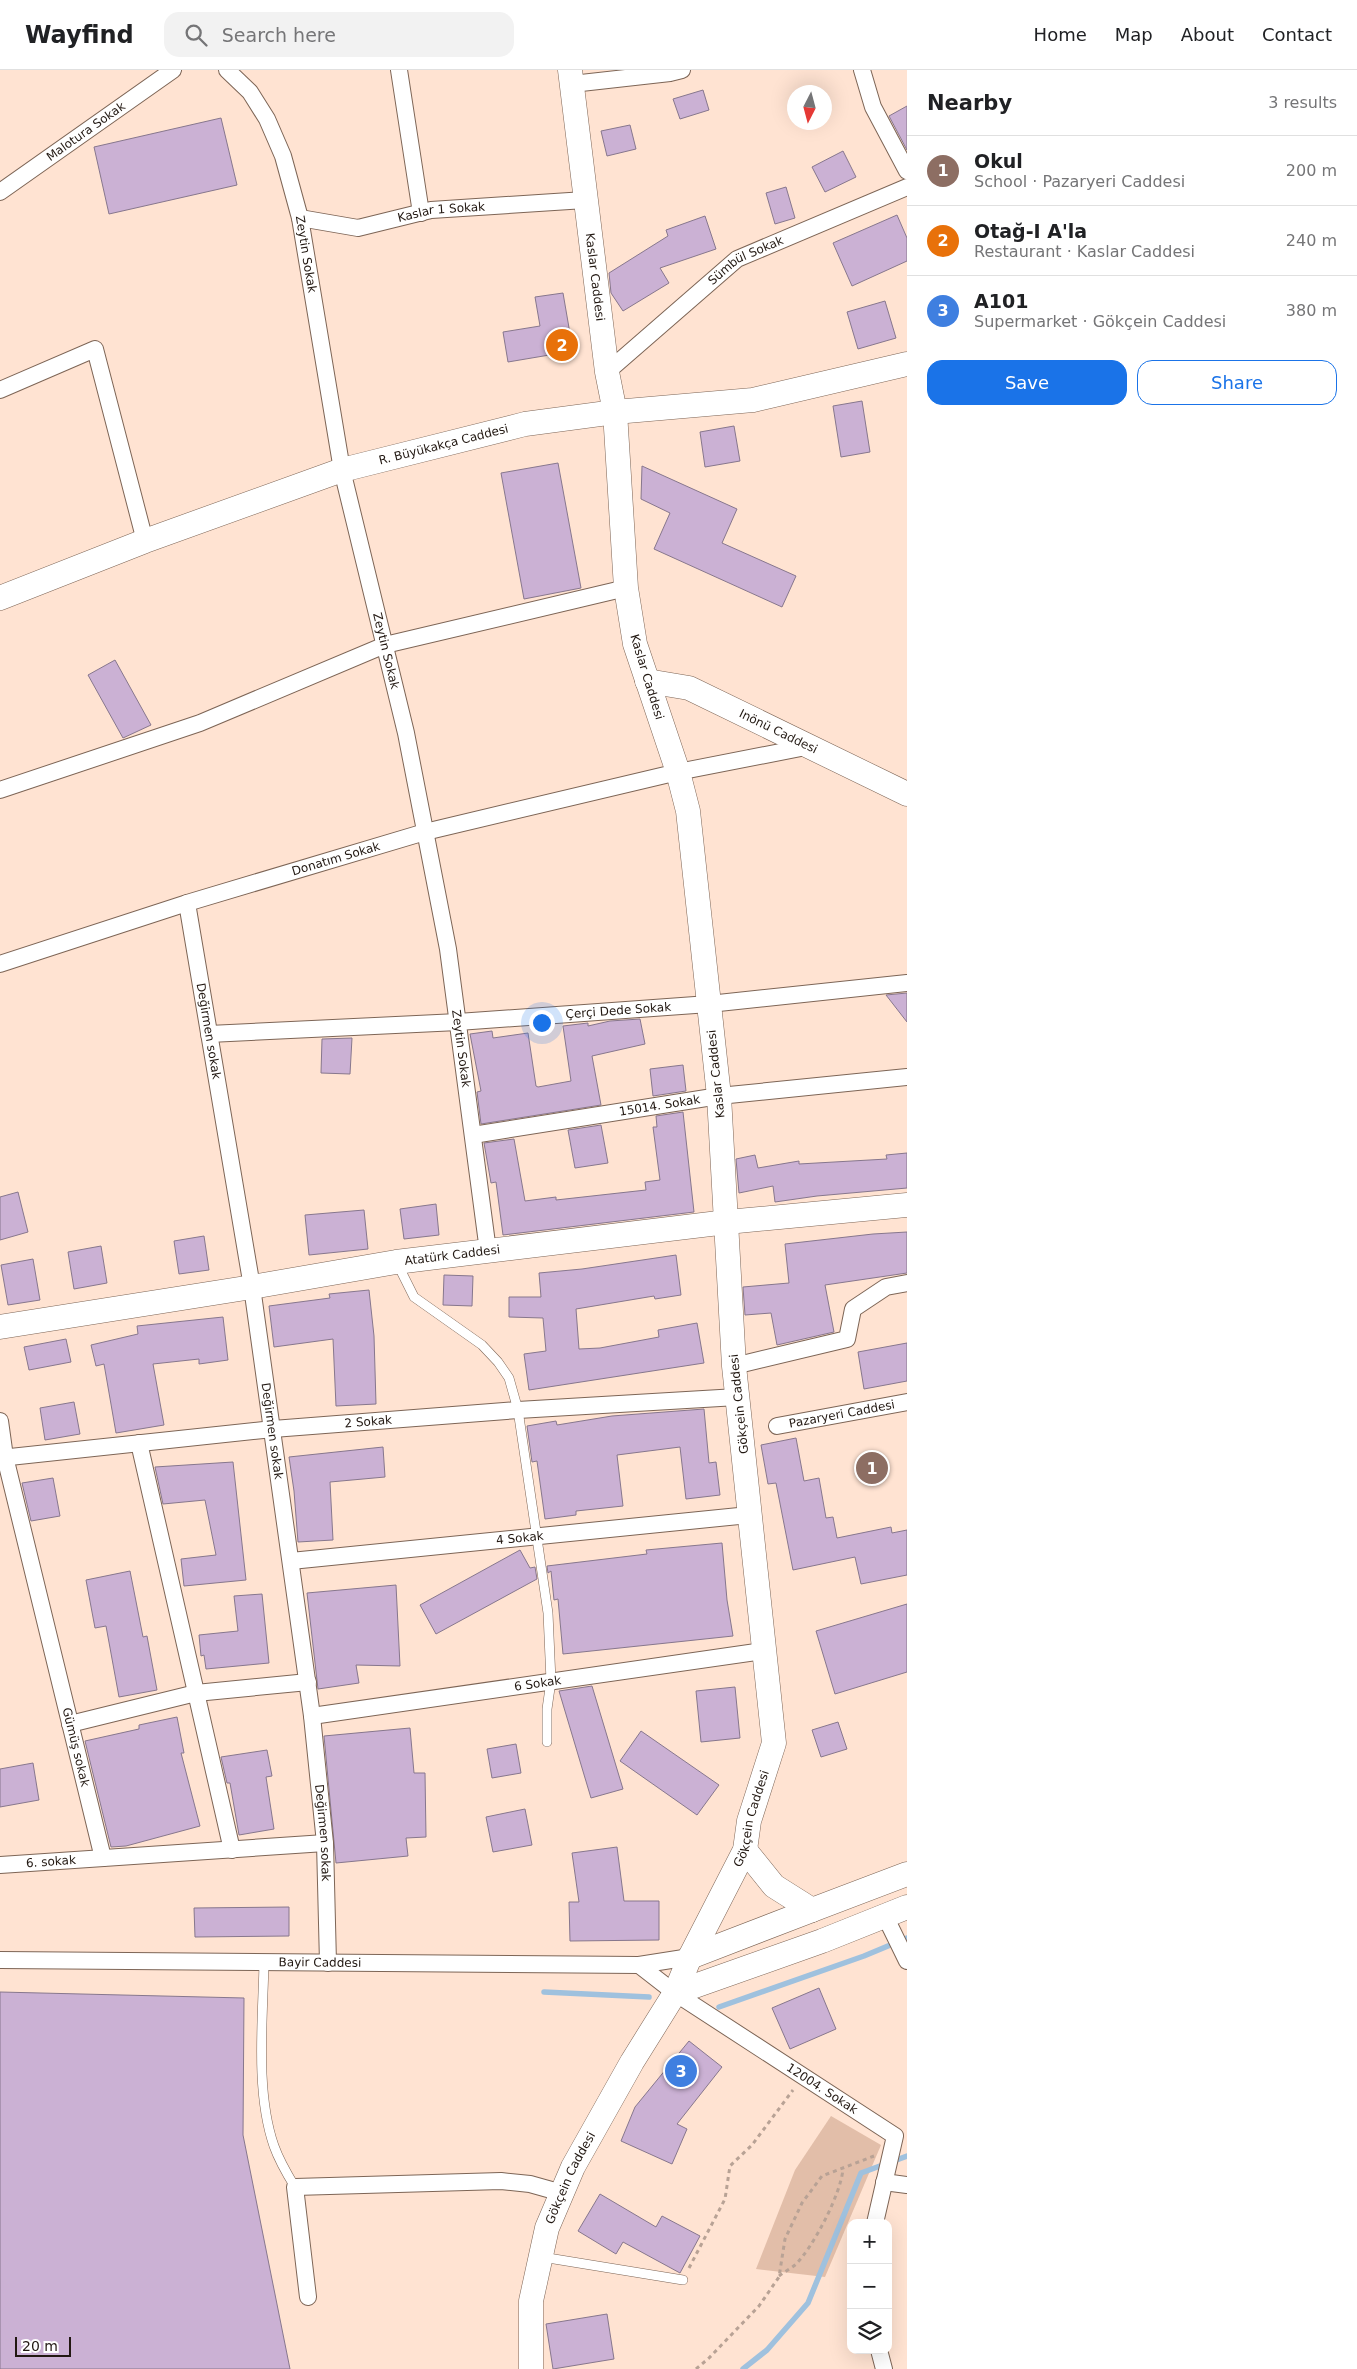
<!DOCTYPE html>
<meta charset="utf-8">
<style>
body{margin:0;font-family:"DejaVu Sans",sans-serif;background:#f2f2f2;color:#202124}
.controls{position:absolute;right:15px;bottom:15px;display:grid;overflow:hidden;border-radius:10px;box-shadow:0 5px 20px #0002}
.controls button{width:45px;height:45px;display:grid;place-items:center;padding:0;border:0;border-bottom:1px solid #e0e0e0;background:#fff;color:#202124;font:25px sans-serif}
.compass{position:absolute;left:787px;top:15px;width:45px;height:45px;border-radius:50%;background:#fff;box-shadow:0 5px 20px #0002;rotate:186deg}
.scale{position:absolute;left:15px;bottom:12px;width:56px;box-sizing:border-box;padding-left:5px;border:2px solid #221812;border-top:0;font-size:14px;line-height:18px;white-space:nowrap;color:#221812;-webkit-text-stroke:4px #fff;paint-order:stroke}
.you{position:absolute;left:541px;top:952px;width:18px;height:18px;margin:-12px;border:4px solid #fff;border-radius:50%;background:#1a73e8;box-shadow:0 0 0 8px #1a73e833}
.badge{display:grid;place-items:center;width:32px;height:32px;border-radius:50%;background:#1a73e8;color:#fff;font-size:16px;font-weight:700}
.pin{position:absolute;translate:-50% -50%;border:2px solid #fff;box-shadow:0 1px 5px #0006}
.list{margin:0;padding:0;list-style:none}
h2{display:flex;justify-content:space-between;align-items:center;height:65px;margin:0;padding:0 20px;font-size:21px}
h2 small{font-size:16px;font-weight:400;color:#757577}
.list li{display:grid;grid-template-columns:32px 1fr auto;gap:15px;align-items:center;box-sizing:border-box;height:70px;padding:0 20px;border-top:1px solid #e0e0e0}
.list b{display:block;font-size:19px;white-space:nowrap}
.list p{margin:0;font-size:16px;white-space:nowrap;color:#757577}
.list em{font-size:16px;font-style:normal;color:#757577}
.actions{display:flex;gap:10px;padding:15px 20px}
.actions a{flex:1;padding:11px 0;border:1px solid #1a73e8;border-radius:15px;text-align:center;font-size:18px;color:#1a73e8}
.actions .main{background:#1a73e8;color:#fff}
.icon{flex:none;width:28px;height:28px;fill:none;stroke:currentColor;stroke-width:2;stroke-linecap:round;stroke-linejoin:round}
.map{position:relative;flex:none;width:907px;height:2299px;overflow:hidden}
header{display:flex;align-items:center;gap:30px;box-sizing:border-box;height:70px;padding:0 25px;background:#fff;border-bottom:1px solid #e0e0e0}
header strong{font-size:24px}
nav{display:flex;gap:28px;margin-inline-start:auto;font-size:18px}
.search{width:350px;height:45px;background:#f2f2f2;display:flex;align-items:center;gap:12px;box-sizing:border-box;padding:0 18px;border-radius:15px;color:#757577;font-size:19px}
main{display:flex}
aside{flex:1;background:#fff}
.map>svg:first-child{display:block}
.green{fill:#e2bea9}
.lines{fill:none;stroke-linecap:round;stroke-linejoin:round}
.stream{stroke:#9fc1de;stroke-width:5.5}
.building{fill:#cbb1d4;stroke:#87778d}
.lane-casing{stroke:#7d6556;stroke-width:10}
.street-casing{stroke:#7d6556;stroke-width:18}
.secondary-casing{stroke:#7d6556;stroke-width:25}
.path{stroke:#b8a295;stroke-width:3;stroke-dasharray:4 4;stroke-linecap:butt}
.lane{stroke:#fff;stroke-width:9}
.street{stroke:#fff;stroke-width:16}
.secondary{stroke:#fff;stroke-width:24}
.labels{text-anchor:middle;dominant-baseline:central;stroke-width:4;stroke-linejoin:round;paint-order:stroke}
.street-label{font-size:12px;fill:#221812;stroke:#fff}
</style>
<header>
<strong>Wayfind</strong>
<div class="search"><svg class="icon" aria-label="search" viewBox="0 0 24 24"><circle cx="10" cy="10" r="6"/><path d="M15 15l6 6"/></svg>Search here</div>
<nav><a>Home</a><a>Map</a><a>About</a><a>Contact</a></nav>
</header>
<main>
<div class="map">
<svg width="907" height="2299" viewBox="0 0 907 2299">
<rect width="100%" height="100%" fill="#ffe3d2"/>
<path class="green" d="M831,2046L881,2075L825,2207L756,2199L795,2100Z"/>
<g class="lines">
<path class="stream" d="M544,1922L649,1927
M719,1937L864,1886L907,1868
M743,2299L767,2280L808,2233L861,2103L907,2086"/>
</g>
<path class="building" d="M703,20L709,40L680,49L673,29Z
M907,36V80L889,46Z
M221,48L237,115L109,144L94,77Z
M630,55L636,79L607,86L601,61Z
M843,81L856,107L825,122L812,97Z
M786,117L795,148L775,154L766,123Z
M897,145L907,168V191L852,216L833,173Z
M705,146L716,179L660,198L669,213L623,241L611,223L609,203L668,166L666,160Z
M563,223L573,281L508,292L503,262L540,256L535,227Z
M885,231L896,268L858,279L847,242Z
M862,331L870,382L841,387L833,336Z
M734,356L740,391L705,397L700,362Z
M558,393L581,518L524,529L501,403Z
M642,396L737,439L722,473L796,506L782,537L654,479L670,443L641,429Z
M115,590L151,655L123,668L88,605Z
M907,923V952L886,925Z
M640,949L645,974L592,986L601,1035L481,1054L477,1022L481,1021L470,964L492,961L493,968L528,963L536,1016L538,1017L571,1011L563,956L588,953V956L610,951Z
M352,968L350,1004L321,1003L322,969Z
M683,995L686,1021L653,1026L650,999Z
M683,1042L694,1142L503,1165L496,1112L491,1113L484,1073L514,1069L525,1131L556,1127V1130L646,1120L645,1112L660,1110L653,1057H657L656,1046Z
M601,1055L608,1093L575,1098L568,1060Z
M907,1083V1118L817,1126L775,1132L773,1116L739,1123L736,1089L755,1085L758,1098L799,1091V1094L887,1089L886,1085Z
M18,1122L28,1162L0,1170V1127Z
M436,1134L439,1165L404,1169L400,1139Z
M364,1140L368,1179L309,1185L305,1145Z
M907,1162V1203L825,1215L834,1262L777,1275L771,1243L745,1245L743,1217L789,1213L785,1174L873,1164Z
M204,1166L209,1200L179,1204L174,1171Z
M101,1176L107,1213L74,1219L68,1182Z
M676,1185L681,1225L655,1229L654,1226L576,1239L579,1279L600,1278L659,1267L658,1260L697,1253L704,1293L529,1320L524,1284L546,1281L543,1248L509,1247V1227H541L539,1203L582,1199Z
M33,1189L40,1230L8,1235L1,1195Z
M444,1205L473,1206L472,1236L443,1235Z
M369,1220L374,1266L376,1334L336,1336L333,1269L274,1277L269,1236L330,1228L329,1224Z
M223,1247L228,1290L199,1294V1289L153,1294L164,1355L116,1363L104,1294L96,1296L91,1275L138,1264L137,1256Z
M66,1269L71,1292L29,1300L24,1277Z
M907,1273V1311L864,1319L858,1282Z
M74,1332L80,1364L45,1370L40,1338Z
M704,1339L709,1393L716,1392L720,1425L686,1429L680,1377L617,1385L623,1436L576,1441V1445L545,1449L537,1391L532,1392L527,1356L556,1351L557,1355L612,1346Z
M796,1368L804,1411L819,1408L826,1448L833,1447L837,1468L891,1457L892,1463L907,1460V1505L861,1514L855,1487L793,1500L776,1413L768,1414L761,1375Z
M383,1377L385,1407L330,1412L333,1470L298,1472L294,1421L289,1387Z
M233,1392L246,1510L184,1516L181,1489L216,1485L205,1430L163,1434L155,1397Z
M53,1408L60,1446L31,1451L22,1413Z
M722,1473L727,1530L733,1566L563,1584L558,1529L554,1530L551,1501L548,1503L547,1496L647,1484L646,1480Z
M520,1480L530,1498L535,1497L537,1509L436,1564L420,1535Z
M130,1501L143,1567L147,1566L157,1620L119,1627L106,1556L95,1558L86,1510Z
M396,1515L400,1596L356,1595L359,1613L318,1619L307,1523Z
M262,1524L269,1593L206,1599L204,1585L201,1586L199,1565L238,1561L234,1526Z
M907,1534V1602L835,1624L816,1561Z
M592,1616L623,1719L591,1728L559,1621Z
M735,1617L740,1668L701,1672L696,1621Z
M177,1647L184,1683H181L200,1756L126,1776L111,1777L85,1671L139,1659V1655Z
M838,1652L847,1679L821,1687L812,1660Z
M410,1658L414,1703H425L426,1767L406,1768L408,1786L336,1793L324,1666Z
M641,1661L719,1715L697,1745L620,1691Z
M516,1674L521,1703L492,1708L487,1679Z
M267,1680L272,1706L266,1707L274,1759L239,1765L230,1713H227L221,1687Z
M33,1693L39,1730L0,1737V1699Z
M525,1739L532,1775L493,1782L486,1747Z
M617,1777L624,1831H659V1870L570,1871L569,1832H579L572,1783Z
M289,1837V1866L195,1867L194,1838Z
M819,1918L836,1959L790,1979L772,1938Z
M0,1922L244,1928L243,2065L290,2299H0Z
M689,1971L722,1997L677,2054L687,2059L672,2094L621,2071L635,2037Z
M600,2124L656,2157L662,2146L700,2166L680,2203L623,2172L616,2184L578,2161Z
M607,2244L614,2289L553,2299L546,2254Z"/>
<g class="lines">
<defs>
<path id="lane" d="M397,1193L414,1227L482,1275L498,1292L509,1308L518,1340L548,1543L551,1611L547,1639V1672
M264,1892C263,1948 255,2022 274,2076C279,2090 287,2104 295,2117
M542,2187L683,2210"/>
<g id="street">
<path id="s1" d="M227,0L250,22L267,49L283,86L300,148L342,400L406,663L448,879L488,1181"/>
<path d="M399,0L421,143"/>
<path d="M862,0L873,37L907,101"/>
<path d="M572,14L670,3L682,0"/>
<path id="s2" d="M0,122L173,0"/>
<path id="s3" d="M300,148L358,158L431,140L585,130"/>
<path id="s4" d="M607,302L737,189L907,117"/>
<path d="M0,320L95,279L145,471"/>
<path d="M0,720L200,653L385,575L626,518"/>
<path id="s5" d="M187,833L252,1217L312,1646L325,1773L328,1893"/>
<path id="s6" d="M0,894L187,833L425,762L678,702L811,676"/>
<path id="s7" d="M209,964L458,952L709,934L907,913"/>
<path id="s8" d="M473,1065L719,1026L907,1007"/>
<path d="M734,1296L847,1269L853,1239L886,1217L907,1213"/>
<path id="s9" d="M0,1351L5,1387L103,1788"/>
<path id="s10" d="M777,1356L907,1332"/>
<path d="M139,1373L232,1780"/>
<path id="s11" d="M0,1388L273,1359L518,1340L737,1327"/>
<path id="s12" d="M291,1491L749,1445"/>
<path id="s13" d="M312,1646L763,1581"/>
<path d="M70,1654L196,1623L308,1612"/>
<path id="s14" d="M0,1795L325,1773"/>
<path d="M885,1846L907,1891"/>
<path id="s15" d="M0,1890L639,1895L690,1887"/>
<path id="s16" d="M639,1895L675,1923L895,2066L875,2153"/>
<path d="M884,2112L907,2115"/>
<path d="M308,2227L295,2117L501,2111L530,2114L562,2123"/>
<path d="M879,2280L884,2299"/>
</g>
<g id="secondary">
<path id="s17" d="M0,528L145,471L342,400L525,354L615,342L753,330L907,294"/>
<path id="s18" d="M647,611L689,618L907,724"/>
<path id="s19" d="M0,1257L252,1217L396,1192L727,1152L907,1135"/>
<path d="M745,1780L774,1816L812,1840L907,1804"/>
<path d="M690,1887L812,1840"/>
<path d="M675,1923L822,1871L907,1837"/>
<path id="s20" d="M531,2299V2231L547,2158L573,2097L632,1992L675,1923L690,1887L745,1780L749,1751L774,1673L734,1296L719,1026L688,741L678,702L635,574L626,518L615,342L607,302L570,0"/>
</g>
</defs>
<use href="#lane" class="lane-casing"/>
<use href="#street" class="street-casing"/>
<use href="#secondary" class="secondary-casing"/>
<path class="path" d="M689,2198L725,2129L730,2096L752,2075L793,2020
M779,2206C784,2202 790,2199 795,2195C813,2178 842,2122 843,2098
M696,2299L709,2288L759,2236L779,2207L785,2169L802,2133L822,2106L874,2086"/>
<use href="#lane" class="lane"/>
<use href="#street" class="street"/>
<use href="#secondary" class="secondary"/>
</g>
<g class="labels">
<g class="street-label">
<text stroke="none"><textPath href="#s2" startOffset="105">Malotura Sokak</textPath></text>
<text stroke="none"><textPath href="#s3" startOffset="144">Kaslar 1 Sokak</textPath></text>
<text stroke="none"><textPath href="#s1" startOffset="205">Zeytin Sokak</textPath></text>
<text stroke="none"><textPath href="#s4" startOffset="179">Sümbül Sokak</textPath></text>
<text transform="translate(595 207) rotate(83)">Kaslar Caddesi</text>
<text stroke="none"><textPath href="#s17" startOffset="470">R. Büyükakça Caddesi</textPath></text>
<text stroke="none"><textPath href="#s1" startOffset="610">Zeytin Sokak</textPath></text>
<text transform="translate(647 607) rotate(73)">Kaslar Caddesi</text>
<text stroke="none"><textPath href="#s18" startOffset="142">Inönü Caddesi</textPath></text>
<text stroke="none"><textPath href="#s6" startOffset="352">Donatım Sokak</textPath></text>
<text stroke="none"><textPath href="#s7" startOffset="410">Çerçi Dede Sokak</textPath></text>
<text stroke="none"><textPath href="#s5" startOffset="130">Değirmen sokak</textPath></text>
<text stroke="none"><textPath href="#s1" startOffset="1015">Zeytin Sokak</textPath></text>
<text transform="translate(716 1004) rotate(-96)">Kaslar Caddesi</text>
<text stroke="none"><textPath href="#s8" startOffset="189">15014. Sokak</textPath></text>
<text stroke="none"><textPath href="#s19" startOffset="458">Atatürk Caddesi</textPath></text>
<text transform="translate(739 1334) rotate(-96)">Gökçein Caddesi</text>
<text stroke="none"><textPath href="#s10" startOffset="66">Pazaryeri Caddesi</textPath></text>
<text stroke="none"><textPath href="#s11" startOffset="370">2 Sokak</textPath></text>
<text stroke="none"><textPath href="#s5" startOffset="535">Değirmen sokak</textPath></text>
<text stroke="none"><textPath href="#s12" startOffset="230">4 Sokak</textPath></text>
<text stroke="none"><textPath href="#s13" startOffset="228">6 Sokak</textPath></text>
<text stroke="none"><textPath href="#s9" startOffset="335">Gümüş sokak</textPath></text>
<text stroke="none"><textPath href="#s20" startOffset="602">Gökçein Caddesi</textPath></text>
<text stroke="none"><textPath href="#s5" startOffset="940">Değirmen sokak</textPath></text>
<text stroke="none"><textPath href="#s14" startOffset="51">6. sokak</textPath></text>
<text stroke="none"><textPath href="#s15" startOffset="320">Bayir Caddesi</textPath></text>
<text stroke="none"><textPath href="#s16" startOffset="221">12004. Sokak</textPath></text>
<text stroke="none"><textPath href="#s20" startOffset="198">Gökçein Caddesi</textPath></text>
</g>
</g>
</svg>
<div class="controls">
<button>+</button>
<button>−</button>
<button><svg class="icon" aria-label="layers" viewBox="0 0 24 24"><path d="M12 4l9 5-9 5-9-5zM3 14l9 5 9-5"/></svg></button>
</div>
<svg class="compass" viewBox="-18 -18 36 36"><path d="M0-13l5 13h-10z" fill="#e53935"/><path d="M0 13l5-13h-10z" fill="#757577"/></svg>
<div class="scale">20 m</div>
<div class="you"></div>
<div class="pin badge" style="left:872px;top:1398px;background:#8d6e63">1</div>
<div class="pin badge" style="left:562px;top:275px;background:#e8710a">2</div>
<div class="pin badge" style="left:681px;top:2001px;background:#3f7fe0">3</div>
</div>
<aside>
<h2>Nearby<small>3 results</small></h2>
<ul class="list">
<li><span class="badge" style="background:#8d6e63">1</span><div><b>Okul</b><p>School · Pazaryeri Caddesi</p></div><em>200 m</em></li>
<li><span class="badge" style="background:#e8710a">2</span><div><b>Otağ-I A'la</b><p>Restaurant · Kaslar Caddesi</p></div><em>240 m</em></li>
<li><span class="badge" style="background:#3f7fe0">3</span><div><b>A101</b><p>Supermarket · Gökçein Caddesi</p></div><em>380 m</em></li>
</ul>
<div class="actions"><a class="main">Save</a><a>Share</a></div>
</aside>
</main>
